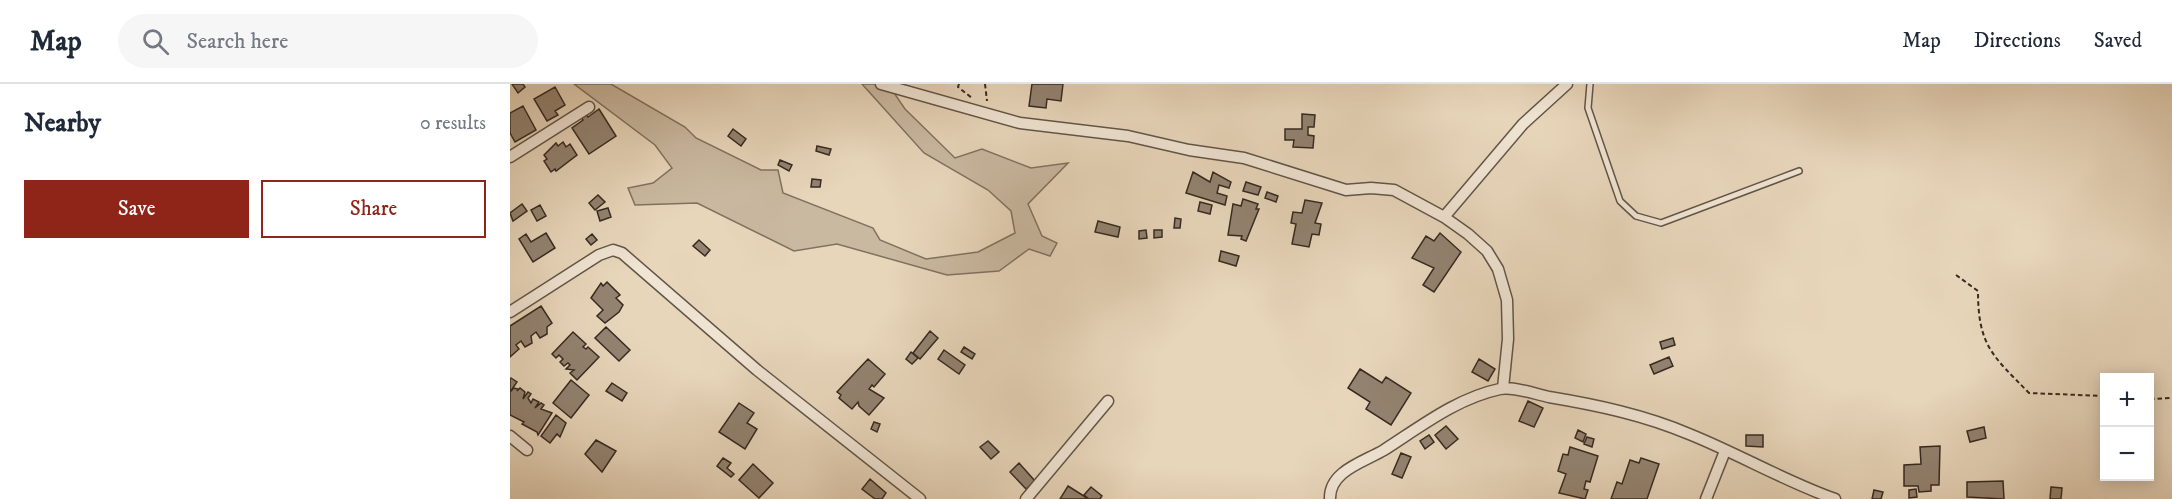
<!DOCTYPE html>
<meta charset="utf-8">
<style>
body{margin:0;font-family:"IM FELL DW Pica",serif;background:#f6f6f7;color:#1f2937}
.controls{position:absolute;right:18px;bottom:18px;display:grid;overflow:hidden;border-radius:0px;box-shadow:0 3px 15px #0003}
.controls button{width:54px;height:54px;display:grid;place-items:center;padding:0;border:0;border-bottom:2px solid #e0e1e3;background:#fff;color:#1f2937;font:30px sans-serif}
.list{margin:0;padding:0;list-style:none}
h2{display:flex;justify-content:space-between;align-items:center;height:78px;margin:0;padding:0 24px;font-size:26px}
h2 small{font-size:20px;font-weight:400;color:#747a83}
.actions{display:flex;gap:12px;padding:18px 24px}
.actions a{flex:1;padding:14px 0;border:2px solid #8f2418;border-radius:0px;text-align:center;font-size:21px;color:#8f2418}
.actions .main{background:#8f2418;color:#fff}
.icon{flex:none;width:33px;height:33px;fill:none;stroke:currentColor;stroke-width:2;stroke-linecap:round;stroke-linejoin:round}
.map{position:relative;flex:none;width:1662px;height:415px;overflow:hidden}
header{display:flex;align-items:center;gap:36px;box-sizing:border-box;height:84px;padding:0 30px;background:#fff;border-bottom:2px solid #e0e1e3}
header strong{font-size:28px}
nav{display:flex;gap:33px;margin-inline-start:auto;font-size:21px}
.search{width:420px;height:54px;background:#f6f6f7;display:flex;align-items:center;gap:15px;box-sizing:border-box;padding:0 21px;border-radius:33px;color:#747a83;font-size:22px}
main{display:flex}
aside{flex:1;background:#fff}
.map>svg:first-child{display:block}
.green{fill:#cab9a1;stroke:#807261;stroke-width:1.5}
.building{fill:#938371;stroke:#362a21;stroke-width:1.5}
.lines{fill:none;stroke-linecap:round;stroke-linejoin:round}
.lane-casing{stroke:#625548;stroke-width:8}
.street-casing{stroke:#625548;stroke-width:13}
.path{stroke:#362a21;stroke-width:2;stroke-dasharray:4.5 3;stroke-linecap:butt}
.lane{stroke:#f0e4d3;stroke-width:5}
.street{stroke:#f0e4d3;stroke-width:10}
</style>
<header>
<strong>Map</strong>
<div class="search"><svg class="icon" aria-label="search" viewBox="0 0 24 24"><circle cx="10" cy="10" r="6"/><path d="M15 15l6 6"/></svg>Search here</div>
<nav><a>Map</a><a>Directions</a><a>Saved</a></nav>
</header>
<main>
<aside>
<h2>Nearby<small>0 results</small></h2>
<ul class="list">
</ul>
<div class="actions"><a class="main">Save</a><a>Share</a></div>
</aside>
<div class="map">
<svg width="1662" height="415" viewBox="0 0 1662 415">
<rect width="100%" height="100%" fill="#e8d6bb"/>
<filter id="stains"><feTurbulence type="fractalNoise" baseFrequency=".00333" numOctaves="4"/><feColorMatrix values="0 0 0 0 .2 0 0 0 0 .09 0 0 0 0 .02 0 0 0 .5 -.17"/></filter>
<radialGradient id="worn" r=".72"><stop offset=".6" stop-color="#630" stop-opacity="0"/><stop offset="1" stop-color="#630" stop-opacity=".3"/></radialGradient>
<path class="green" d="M64,0H101L175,43L186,54L251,86H268L273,109L363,144L370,156L416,175L468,168L505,149L501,127L478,106L414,69L352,0H378L395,25L445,74L472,65L521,84L558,79L518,120L532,152L547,159L540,172L519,165L489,187L437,191L327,160L284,167L187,119L125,121L118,104L143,99L162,84L145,61Z"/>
<path class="building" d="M2,0H13L15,3L8,9Z
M522,0H553L551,17L537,15L536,24L519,22Z
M45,3L55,21L45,27L48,31L37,37L24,15Z
M13,22L26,46L5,58L0,49V29Z
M89,25L106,52L79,70L62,44L73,36L71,33L76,30L78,33Z
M792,30L805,31L804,43H798V51L804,52L803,64L783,63L784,56H775V45H792Z
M223,45L236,55L231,62L218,52Z
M53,58L56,63L60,60L67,71L46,87L45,85L41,88L34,77L37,75L34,71L46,59L48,62Z
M307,62L321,65L319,71L306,67Z
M270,76L282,81L279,87L268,81Z
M683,88L700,98L703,88L721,98L719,104L709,101L707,109L717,112L715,121L676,109Z
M302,95L311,96L310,103H301Z
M736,98L751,103L748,111L733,107Z
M757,108L768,112L766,118L755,114Z
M88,111L95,118L85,126L79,119Z
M733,115L748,120L746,125H749L736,157L731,155L732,152L718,151L723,120L731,122Z
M795,116L812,119L805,139L811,140L809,151L802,150L799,163L782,160L786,140L781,139L783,128L792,129Z
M690,118L702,121L700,130L688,127Z
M12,120L17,127L3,137L0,129Z
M30,121L36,132L27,137L21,126Z
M98,124L101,133L90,137L87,127Z
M665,134L671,135L670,144H664Z
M588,137L610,143L608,153L585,148Z
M636,146L637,154L629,155V147Z
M644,146H652V153L644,154Z
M36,149L45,164L23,178L9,155L16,150L21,158Z
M930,149L951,168L924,208L913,201L924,184L902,174L916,152L924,157Z
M82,150L87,156L81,161L76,155Z
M189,156L200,166L195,172L183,162Z
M711,167L729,172L726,182L709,177Z
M97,198L110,211L106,214L113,221L109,228L95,239L87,232L93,226L81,214L91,199L93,202Z
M31,222L42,239L37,243V250L30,254L26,248L21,252L22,259L15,263L11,257L6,261L9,265L0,273V242Z
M96,243L120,266L109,277L85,254Z
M420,247L428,254L410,275L403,269Z
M63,248L76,260L73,263L76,265L78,263L89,273L67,296L60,289L64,286L56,285L60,281L58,279L54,282L50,278L53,275L49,271L46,274L42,270Z
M1163,254L1165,261L1152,265L1150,258Z
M454,263L465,270L462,275L451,268Z
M434,266L455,281L449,290L428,275Z
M401,268L408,274L402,280L396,275Z
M1159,273L1163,282L1144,290L1140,281Z
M358,275L375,290L364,303L362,301L359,305L374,314L359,331L349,322L348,318L342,325L329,314L331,311L327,308Z
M969,275L985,285L978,297L962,288Z
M850,285L872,299L876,293L901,309L881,341L856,325L860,318L838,304Z
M1,294L7,298L0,308L4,304L8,305L7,307L10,304L15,308L13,315L18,308L21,310L18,314L21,319L23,315L29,318L25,324L31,319L34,321L31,325L42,329L28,351L27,348L12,340L14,338L0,331V296Z
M61,296L79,311L61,334L43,319Z
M102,299L117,309L112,317L96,307Z
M1018,317L1033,324L1024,343L1009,337Z
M229,319L244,329L237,339L247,345L235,365L209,348Z
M46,331L56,339L50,353L47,350L40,359L31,352Z
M364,338L370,340L367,348L361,345Z
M936,342L948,355L936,365L925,351Z
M1474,343L1476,354L1460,358L1457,347Z
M1068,346L1076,350L1073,358L1065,354Z
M919,351L924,358L915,365L910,357Z
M1236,351H1253V363L1236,362Z
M1077,353L1084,355L1082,363L1074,360Z
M86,356L106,367L92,388L75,370Z
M478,357L489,368L481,375L470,363Z
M1430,362L1429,401H1421V407L1409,408L1408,402H1394V381L1411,380L1410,363Z
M1060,363L1088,372L1080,398L1076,397L1074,405L1078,406L1075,415L1049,409L1056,390L1048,387L1053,370L1058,371Z
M891,369L901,373L892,394L882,390Z
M213,374L221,379L217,384L224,390L221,393L207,382Z
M1131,374L1149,380L1137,415H1101L1107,398L1112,400L1120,376L1129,379Z
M509,379L525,397L516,405L500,388Z
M243,380L263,399L249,414L229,396Z
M360,395L376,409L372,415H365L352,405Z
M1493,397L1494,415L1457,413V398Z
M558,402L577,414L576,415H550Z
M581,403L592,412L590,415H579L574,411Z
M1541,403L1552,404L1551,415H1540Z
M1406,405L1407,413L1399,414V406Z
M1364,406L1373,408L1371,415H1362Z"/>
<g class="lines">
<defs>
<path id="lane" d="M1080,0L1078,24L1110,117L1126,132L1151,139L1289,87"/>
<path id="street" d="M371,0L510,39L618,52L679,66L734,74L836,106L861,104L884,106L934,133L958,150L977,167L988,185L997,216L998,255L993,304
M0,73L79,23
M934,133L1013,40L1057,0
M0,228L89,171L103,166L112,169L247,286L410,415
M0,352L17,366
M516,415L598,317
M820,415C819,387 854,378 874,366C910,343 947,314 990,305C1003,302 1025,310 1039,313C1087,321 1134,331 1179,350C1229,370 1274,397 1325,415
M1196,415L1215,367"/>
</defs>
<use href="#lane" class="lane-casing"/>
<use href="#street" class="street-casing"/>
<path class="path" d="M449,0L448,3L462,14
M475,0L477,17
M1446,191L1468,207C1468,262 1483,272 1519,309L1594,312
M1640,315L1662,314"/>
<use href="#lane" class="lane"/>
<use href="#street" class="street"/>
</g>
<rect width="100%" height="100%" filter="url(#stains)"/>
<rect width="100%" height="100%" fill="url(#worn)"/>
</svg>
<div class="controls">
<button>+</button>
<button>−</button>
</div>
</div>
</main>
